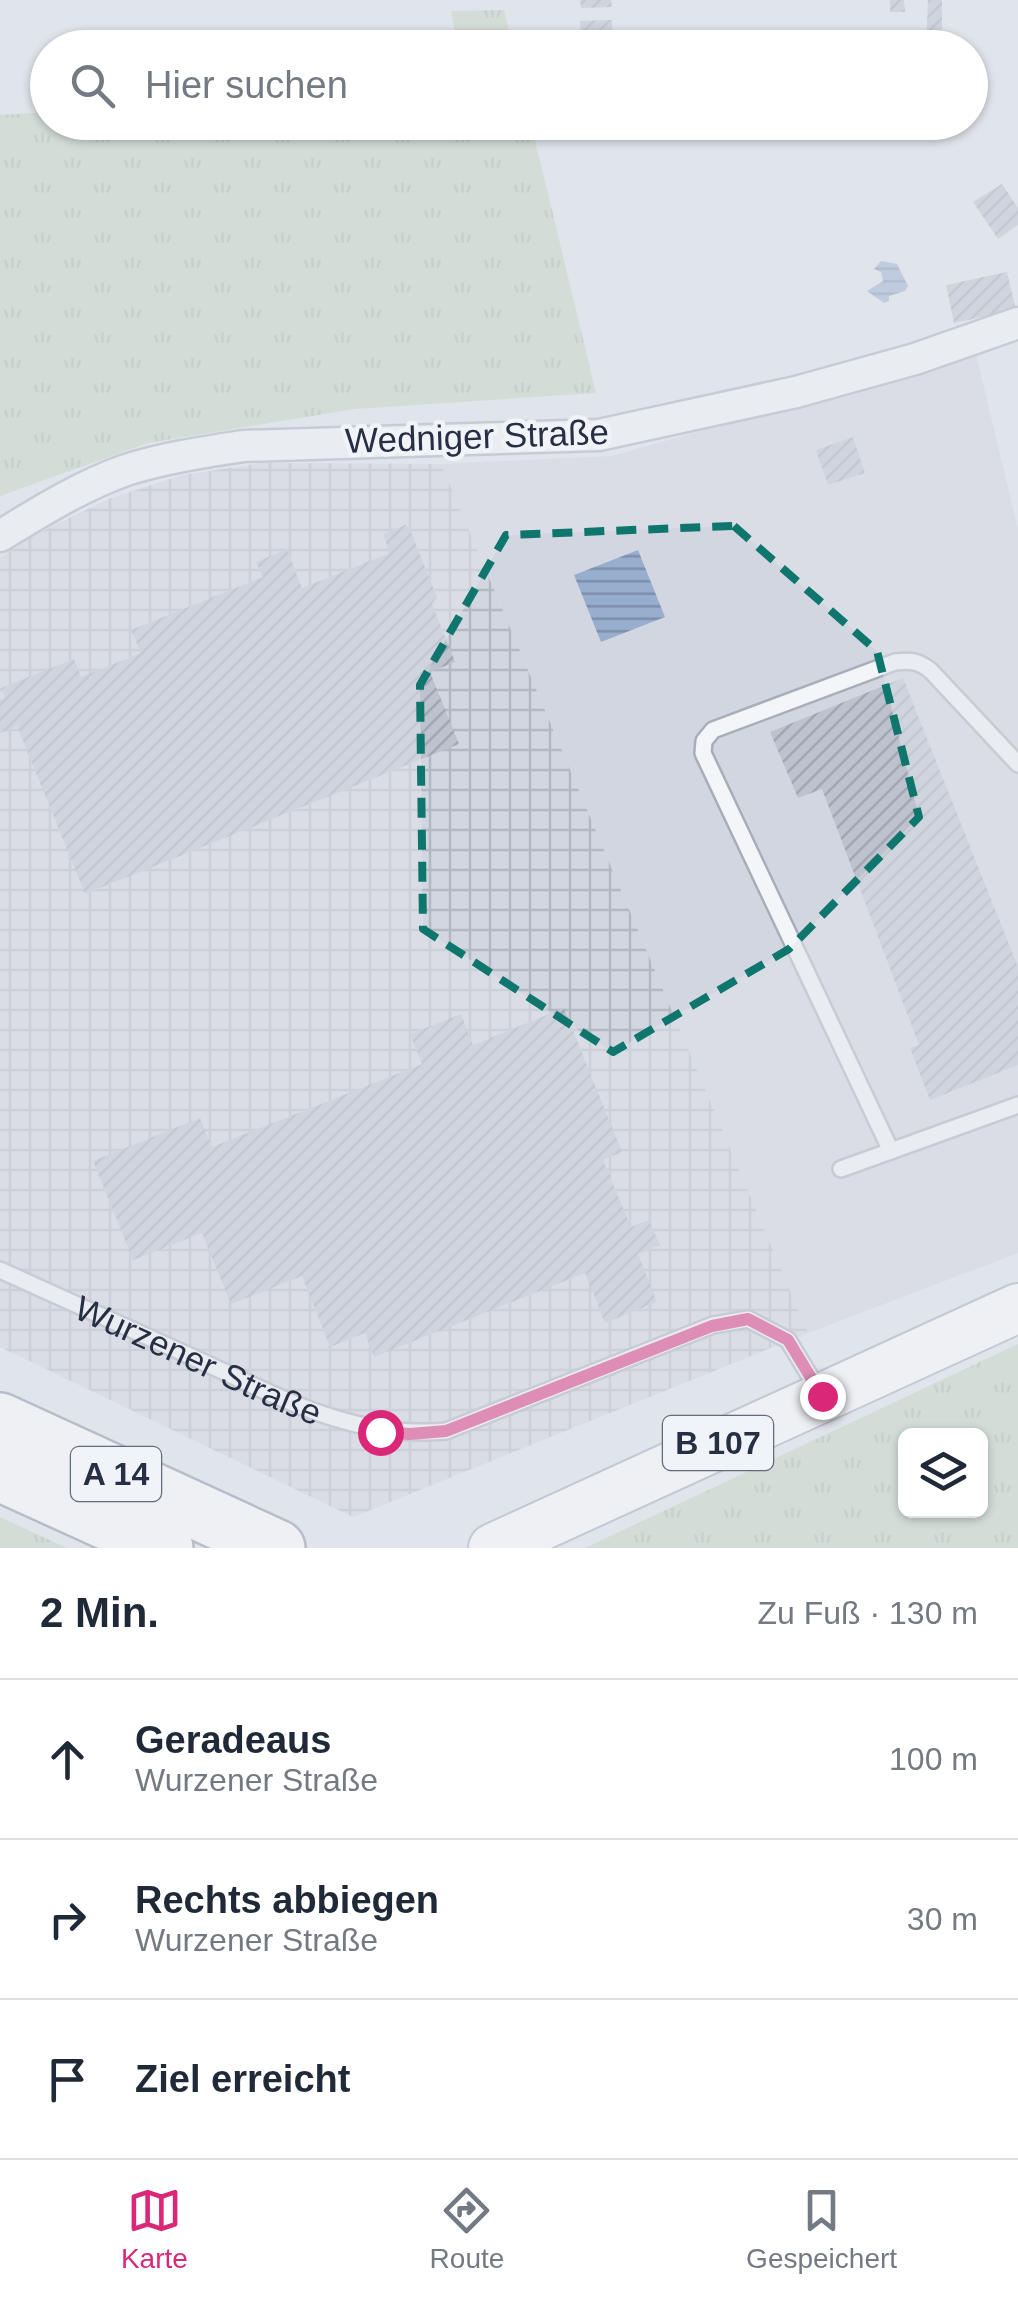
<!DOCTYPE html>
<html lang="de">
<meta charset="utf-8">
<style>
body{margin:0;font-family:Arial,sans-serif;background:#f2f2f3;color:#1f2937}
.controls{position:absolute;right:30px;bottom:30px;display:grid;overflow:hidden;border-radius:15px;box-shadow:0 2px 8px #0004}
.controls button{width:90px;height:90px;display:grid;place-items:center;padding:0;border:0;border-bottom:2px solid #e0e1e3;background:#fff;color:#1f2937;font:50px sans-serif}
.stop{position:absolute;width:30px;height:30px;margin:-22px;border:8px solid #db2777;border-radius:50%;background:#fff}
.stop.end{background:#db2777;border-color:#fff;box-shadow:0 2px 10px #0008}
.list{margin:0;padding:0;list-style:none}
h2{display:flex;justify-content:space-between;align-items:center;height:130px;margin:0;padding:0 40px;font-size:42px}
h2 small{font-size:32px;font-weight:400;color:#747a83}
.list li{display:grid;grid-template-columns:65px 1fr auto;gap:30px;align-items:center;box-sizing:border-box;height:160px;padding:0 40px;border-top:2px solid #e0e1e3}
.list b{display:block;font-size:38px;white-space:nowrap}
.list p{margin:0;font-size:32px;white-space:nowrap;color:#747a83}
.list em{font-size:32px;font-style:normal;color:#747a83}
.icon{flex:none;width:55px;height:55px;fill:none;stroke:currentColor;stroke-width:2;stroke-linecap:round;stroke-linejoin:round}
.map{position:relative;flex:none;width:1018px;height:1548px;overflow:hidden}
.search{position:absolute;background:#fff;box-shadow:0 2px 8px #0004;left:30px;right:30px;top:30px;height:110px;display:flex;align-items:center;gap:25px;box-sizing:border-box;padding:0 35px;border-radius:55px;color:#747a83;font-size:38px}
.sheet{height:610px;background:#fff}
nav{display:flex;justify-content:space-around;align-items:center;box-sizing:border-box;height:140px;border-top:2px solid #e0e1e3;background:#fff;font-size:28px;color:#747a83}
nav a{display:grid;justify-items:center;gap:5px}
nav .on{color:#db2777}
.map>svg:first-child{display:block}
.built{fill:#d2d6e0}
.industrial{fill:url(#industrial-grid)}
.grass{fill:url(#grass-tufts);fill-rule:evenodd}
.water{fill:url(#water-rules)}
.building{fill:url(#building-hatch)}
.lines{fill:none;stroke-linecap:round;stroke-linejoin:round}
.lane-casing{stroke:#a8aeb9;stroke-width:20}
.street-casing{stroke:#a8aeb9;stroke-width:35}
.primary-casing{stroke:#9ea6b8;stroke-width:52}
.highway-casing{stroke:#868fa3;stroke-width:60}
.lane{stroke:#f4f5f9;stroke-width:15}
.street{stroke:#f4f5f9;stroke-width:30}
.primary{stroke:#fff;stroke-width:48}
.highway{stroke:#fff;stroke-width:55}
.route{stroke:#db2777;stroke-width:12}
.marked{fill:none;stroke:#0f766e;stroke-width:8;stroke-dasharray:20 12;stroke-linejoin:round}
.labels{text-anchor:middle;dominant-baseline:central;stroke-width:9;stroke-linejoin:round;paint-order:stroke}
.shield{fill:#f0f3f8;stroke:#636a7b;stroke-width:2.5}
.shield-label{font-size:32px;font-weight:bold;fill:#272f45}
.street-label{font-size:35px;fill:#272f45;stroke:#f0f3f8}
</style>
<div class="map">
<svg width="1018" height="1548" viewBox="0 0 1018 1548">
<defs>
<pattern id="industrial-grid" width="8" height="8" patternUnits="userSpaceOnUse" patternTransform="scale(2.5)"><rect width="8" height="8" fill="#d2d6e0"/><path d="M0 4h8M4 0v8" fill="none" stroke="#b4b8c2"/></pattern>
<pattern id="grass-tufts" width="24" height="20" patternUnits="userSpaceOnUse" patternTransform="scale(2.5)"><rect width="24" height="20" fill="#c4d6c1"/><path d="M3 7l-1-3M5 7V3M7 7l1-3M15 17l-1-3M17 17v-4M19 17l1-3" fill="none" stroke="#a8b8a7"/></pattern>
<pattern id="water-rules" width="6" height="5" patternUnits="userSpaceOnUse" patternTransform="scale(2.5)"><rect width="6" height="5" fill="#97aecf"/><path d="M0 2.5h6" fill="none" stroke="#7b8eaa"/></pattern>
<pattern id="building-hatch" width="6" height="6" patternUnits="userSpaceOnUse" patternTransform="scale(2.5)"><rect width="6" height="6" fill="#bdc2ce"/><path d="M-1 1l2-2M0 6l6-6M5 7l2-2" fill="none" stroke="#a2a7b2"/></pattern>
</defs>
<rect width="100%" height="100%" fill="#e0e4eb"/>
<path class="built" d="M976,354L1018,529V1253L808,1333L441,464L611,456Z"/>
<path class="industrial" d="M263,463L441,464L808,1333L353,1517L0,1347V558L22,541L111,498L183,475Z"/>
<path class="grass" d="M504,10L513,47H452L456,40L451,11Z
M47,112L48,122L531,123L596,393L355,409L148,443L0,496V115Z
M1018,1344V1548H585ZM906,1436H980V1510H906Z
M0,1517L67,1548H0Z"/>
<path class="water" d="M881,261L897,264L908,286L905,291L889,296V301L884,303L867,291L883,281L881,272L874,269Z
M638,550L665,617L601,642L574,575Z"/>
<path class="building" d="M580,0H611L612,7L581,8Z
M890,0H904L905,12H890Z
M928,0H942V41L926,47Z
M612,20L613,45L581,46L580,21Z
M1002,184L1018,208V225L998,239L973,202Z
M1007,272L1016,310L954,323L946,285Z
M853,437L865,473L828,485L816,450Z
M405,525L409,527L437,597L432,604L455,662L430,672L459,744L85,894L17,726L0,733V700L5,697L1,688L74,659L81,677L141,653L131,630L263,577L256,562L287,549L302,588L390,553L383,534Z
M903,678L1018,967V1065L930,1100L910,1048L919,1045L822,789L798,798L770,732Z
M564,1008L622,1152L603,1160L631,1227L649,1220L660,1245L638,1254L657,1302L605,1323L585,1273L374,1357L365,1333L330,1347L302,1276L231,1304L202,1233L133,1260L93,1161L200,1118L212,1147L422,1064L410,1034L461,1014L473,1045Z"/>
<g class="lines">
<defs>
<g id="lane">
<path d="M891,1151L703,753L704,741L713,730L895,662C911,660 919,661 931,671L1018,764"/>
<path d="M841,1169L1018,1105"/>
<path id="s1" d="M0,1270C63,1299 127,1327 190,1356C274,1394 351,1440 446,1431L713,1325L748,1319L788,1340L820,1393"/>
</g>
<path id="street" d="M0,536C41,511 81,486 126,470C164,458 204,452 243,446L599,435L796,392L915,359L1018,323"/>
<path id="primary" d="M493,1548L1018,1308"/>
<path id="highway" d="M0,1421L277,1548
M0,1473L165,1548"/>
</defs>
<use href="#lane" class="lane-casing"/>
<use href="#street" class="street-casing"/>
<use href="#primary" class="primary-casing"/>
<use href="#highway" class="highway-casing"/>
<use href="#lane" class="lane"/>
<use href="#street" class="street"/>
<use href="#primary" class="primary"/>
<use href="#highway" class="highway"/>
</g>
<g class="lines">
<path class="route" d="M380,1432L410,1434L446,1431L712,1326L748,1319L788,1340L822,1396"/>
</g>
<path d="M0 0H1018V1548H0ZM734,526L877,651L919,817L789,949L613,1052L423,929L420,685L506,535Z" fill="#e0e4eb" fill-opacity=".55" fill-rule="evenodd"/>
<path class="marked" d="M734,526L877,651L919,817L789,949L613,1052L423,929L420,685L506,535Z"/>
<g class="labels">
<g class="shield">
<rect x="663" y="1416" width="110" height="54" rx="8"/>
<rect x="71" y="1447" width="90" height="54" rx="8"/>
</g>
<g class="shield-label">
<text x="718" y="1443">B 107</text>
<text x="116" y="1474">A 14</text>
</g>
<g class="street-label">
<text transform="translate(477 436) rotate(-2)">Wedniger Straße</text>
<text stroke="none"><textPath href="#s1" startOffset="218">Wurzener Straße</textPath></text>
</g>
</g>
</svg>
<div class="controls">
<button><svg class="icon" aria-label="layers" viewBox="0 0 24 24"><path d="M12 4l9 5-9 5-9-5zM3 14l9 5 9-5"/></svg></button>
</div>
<div class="stop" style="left:380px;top:1432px"></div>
<div class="stop end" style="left:822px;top:1396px"></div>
<div class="search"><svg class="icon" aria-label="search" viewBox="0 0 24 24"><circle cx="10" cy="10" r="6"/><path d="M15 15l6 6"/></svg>Hier suchen</div>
</div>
<section class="sheet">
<h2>2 Min.<small>Zu Fuß · 130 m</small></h2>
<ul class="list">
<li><svg class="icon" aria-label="ahead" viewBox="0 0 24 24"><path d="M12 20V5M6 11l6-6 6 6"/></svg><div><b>Geradeaus</b><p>Wurzener Straße</p></div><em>100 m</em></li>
<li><svg class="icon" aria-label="right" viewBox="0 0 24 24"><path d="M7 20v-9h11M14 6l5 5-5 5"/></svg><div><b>Rechts abbiegen</b><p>Wurzener Straße</p></div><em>30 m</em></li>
<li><svg class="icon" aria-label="arrive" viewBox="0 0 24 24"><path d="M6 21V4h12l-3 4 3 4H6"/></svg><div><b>Ziel erreicht</b></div></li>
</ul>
</section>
<nav>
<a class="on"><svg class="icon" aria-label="map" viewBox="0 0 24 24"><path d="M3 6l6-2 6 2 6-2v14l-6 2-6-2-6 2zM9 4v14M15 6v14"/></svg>Karte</a>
<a><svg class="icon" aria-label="directions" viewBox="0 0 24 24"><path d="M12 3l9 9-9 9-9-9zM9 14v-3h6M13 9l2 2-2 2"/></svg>Route</a>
<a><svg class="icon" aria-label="saved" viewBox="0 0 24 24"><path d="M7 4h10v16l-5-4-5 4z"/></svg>Gespeichert</a>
</nav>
